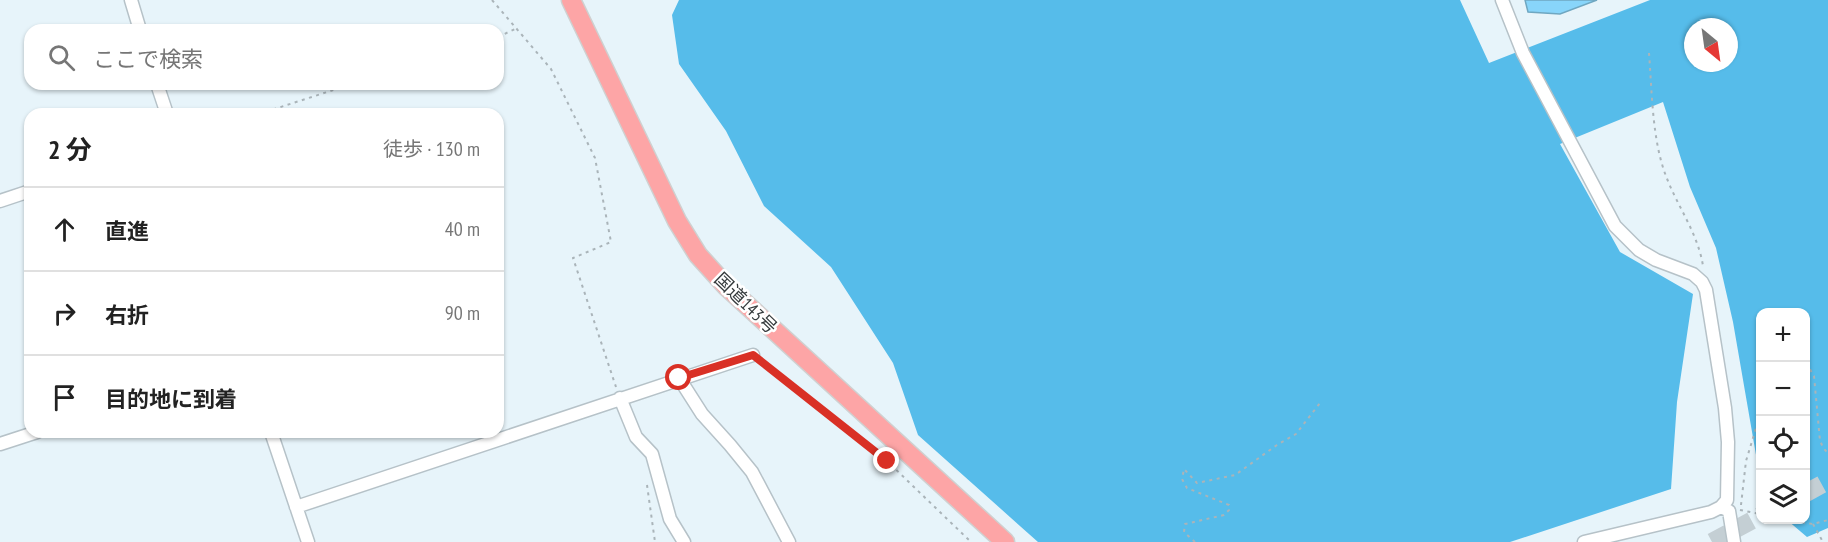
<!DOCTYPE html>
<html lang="ja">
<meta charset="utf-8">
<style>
body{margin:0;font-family:"PT Sans Narrow","Noto Sans JP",sans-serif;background:#f6f6f6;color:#222}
.controls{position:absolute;right:18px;bottom:18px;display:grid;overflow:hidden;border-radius:12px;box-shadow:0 2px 4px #0004}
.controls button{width:54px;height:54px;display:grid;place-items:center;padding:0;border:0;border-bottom:2px solid #e0e0e0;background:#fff;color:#222;font:30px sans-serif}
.compass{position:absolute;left:1684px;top:18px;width:54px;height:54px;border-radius:50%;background:#fff;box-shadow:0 2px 4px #0004;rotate:151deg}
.stop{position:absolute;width:18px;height:18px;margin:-14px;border:4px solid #d93025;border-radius:50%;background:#fff}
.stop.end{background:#d93025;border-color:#fff;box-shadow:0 2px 6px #0008}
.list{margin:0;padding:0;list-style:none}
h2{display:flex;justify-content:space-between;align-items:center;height:78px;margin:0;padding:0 24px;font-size:26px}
h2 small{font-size:20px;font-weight:400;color:#767676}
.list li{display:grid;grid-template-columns:39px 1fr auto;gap:18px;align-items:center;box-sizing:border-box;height:84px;padding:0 24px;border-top:2px solid #e0e0e0}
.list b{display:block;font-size:22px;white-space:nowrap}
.list em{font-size:20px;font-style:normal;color:#767676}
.icon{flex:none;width:33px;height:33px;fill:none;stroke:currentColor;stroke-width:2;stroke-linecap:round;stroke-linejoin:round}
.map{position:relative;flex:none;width:1828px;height:542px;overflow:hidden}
.search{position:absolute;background:#fff;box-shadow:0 2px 4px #0004;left:24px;top:24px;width:480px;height:66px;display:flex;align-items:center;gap:15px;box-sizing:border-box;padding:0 21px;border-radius:18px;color:#767676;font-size:22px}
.panel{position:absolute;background:#fff;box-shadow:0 2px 4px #0004;left:24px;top:108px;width:480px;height:330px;border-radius:18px}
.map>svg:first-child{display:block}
.forest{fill:#56bcea;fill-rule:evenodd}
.water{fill:#88d5fa;stroke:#6fa7c1;stroke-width:1.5}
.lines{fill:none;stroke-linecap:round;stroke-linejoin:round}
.highway-tunnel{stroke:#c4cfd4;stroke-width:18;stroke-dasharray:18 9;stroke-linecap:butt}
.minor-casing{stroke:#b6c2c8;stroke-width:15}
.highway-casing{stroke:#cfd0d0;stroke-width:21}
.path{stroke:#aab4b9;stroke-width:2;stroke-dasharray:3 4.5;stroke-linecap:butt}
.minor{stroke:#fff;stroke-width:12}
.highway{stroke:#fda5a6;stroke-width:18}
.route{stroke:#d93025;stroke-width:8}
.labels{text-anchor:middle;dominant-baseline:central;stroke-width:5;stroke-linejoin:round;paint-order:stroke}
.street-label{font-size:18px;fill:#363b3d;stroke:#fff}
</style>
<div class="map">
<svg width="1828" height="542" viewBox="0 0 1828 542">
<rect width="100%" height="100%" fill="#e7f4fa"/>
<path class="forest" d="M679,0H1460L1489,63L1650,0H1828V528L1807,537L1787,520H1806V312H1760V478L1733,322L1716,248L1690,187L1663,102L1560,144L1620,252L1693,294L1677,402L1671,489L1510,542H1038L918,435L893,363L831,267L764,206L726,131L679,64L672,15ZM1693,27H1729V63H1693Z"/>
<path class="water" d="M1525,0H1597L1560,14L1528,12Z"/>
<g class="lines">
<path class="highway-tunnel" d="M1806,493L1828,481
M1712,542L1760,516"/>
<defs>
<path id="minor" d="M131,0L140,30
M1502,0L1523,53L1615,226L1639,250L1656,260L1693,274L1702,282L1706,290L1725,408L1728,442L1727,500L1721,507L1711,512L1584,542
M157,84L167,114
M0,201L30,191
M679,378L702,414L730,445L752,472L789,542
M620,398L636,437L652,454L670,519L684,542
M271,432L308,542
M0,444L37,432
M296,507L753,355
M1721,507L1729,511L1734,542"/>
<path id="highway" d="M571,0L677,221L698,255L726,286L1005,542"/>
</defs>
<use href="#minor" class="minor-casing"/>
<use href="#highway" class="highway-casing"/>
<path class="path" d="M492,0L551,69L595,158L611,242L573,258L616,387
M498,37L517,28
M1649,53C1652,91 1652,140 1666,176C1677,206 1698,233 1703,266
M259,114L352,84
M762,362L887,461L971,542
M1806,363L1814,376L1820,441L1824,449L1828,453
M647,485L655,542
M1741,505L1746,461L1760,415
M1740,510L1760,514
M1787,520L1813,524L1828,520
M1813,524L1823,542
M1195,542L1184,532L1185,524L1224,515L1229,510V505L1187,488L1182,479L1184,469L1197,483L1235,475L1277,445L1296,434L1320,403"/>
<use href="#minor" class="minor"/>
<use href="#highway" class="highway"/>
</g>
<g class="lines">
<path class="route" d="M679,378L753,355L887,461"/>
</g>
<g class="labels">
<g class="street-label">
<text transform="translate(746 303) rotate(44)">国道143号</text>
</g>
</g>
</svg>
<div class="controls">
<button>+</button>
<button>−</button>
<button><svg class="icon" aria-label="locate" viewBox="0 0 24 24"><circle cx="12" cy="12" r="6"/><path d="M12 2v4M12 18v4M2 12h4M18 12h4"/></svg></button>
<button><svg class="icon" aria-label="layers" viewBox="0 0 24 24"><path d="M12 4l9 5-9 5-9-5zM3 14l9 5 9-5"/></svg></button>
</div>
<svg class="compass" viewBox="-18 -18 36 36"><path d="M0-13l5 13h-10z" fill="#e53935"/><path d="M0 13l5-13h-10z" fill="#767676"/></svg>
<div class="stop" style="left:679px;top:378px"></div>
<div class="stop end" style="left:887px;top:461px"></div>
<div class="search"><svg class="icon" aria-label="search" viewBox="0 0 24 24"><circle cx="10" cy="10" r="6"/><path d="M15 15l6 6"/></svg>ここで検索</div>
<section class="panel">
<h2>2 分<small>徒歩 · 130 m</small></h2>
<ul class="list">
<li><svg class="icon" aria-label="ahead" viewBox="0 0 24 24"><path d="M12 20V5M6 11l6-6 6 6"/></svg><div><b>直進</b></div><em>40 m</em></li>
<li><svg class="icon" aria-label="right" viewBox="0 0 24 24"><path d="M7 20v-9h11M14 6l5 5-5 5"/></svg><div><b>右折</b></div><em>90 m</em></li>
<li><svg class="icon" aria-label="arrive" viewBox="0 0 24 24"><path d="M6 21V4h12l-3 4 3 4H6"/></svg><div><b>目的地に到着</b></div></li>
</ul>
</section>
</div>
